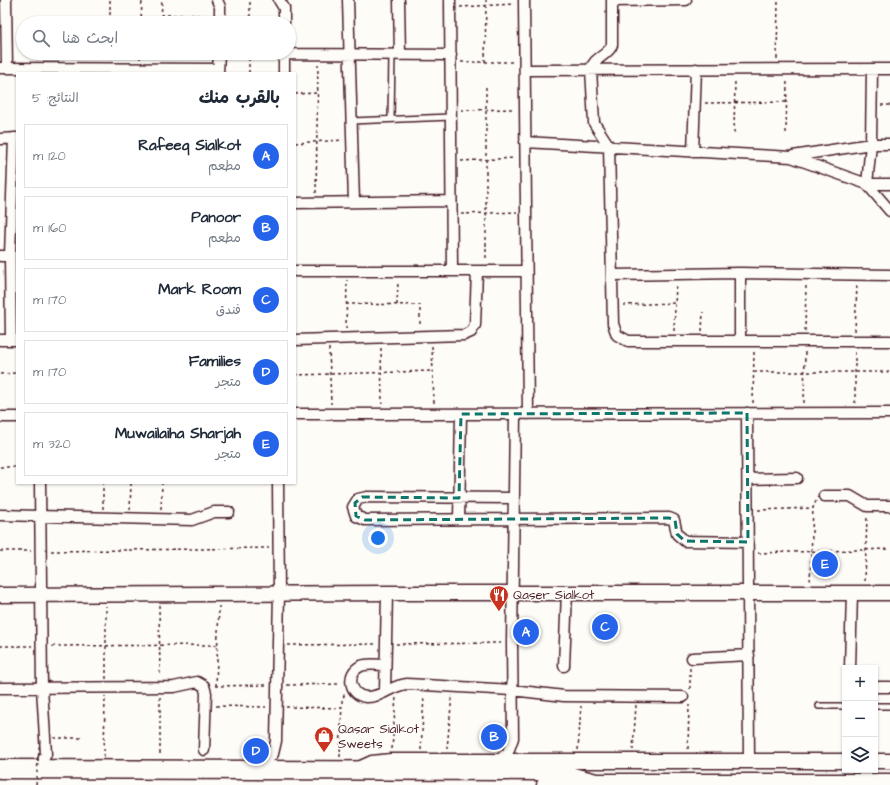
<!DOCTYPE html>
<html lang="ar">
<meta charset="utf-8">
<style>
body{margin:0;font-family:"Architects Daughter","Playpen Sans Arabic",sans-serif;background:#f2f2f3;color:#1f2937;direction:rtl}
.controls{position:absolute;right:12px;bottom:12px;display:grid;overflow:hidden;border-radius:0px;box-shadow:0 1px 3px #0004}
.controls button{width:36px;height:36px;display:grid;place-items:center;padding:0;border:0;border-bottom:1px solid #e0e1e3;background:#fff;color:#1f2937;font:20px sans-serif}
.you{position:absolute;left:378px;top:538px;width:14px;height:14px;margin:-10px;border:3px solid #fff;border-radius:50%;background:#1a73e8;box-shadow:0 0 0 6px #1a73e833}
.badge{display:grid;place-items:center;width:26px;height:26px;border-radius:50%;background:#2563eb;color:#fff;font-size:13px;font-weight:700}
.pin{position:absolute;translate:-50% -50%;border:2px solid #fff;box-shadow:0 1px 4px #0006}
.list{margin:0;padding:0;list-style:none}
h2{display:flex;justify-content:space-between;align-items:center;height:52px;margin:0;padding:0 16px;font-size:17px}
h2 small{font-size:13px;font-weight:400;color:#747a83}
.list li{display:grid;grid-template-columns:26px 1fr auto;gap:12px;align-items:center;box-sizing:border-box;height:64px;margin:0 8px 8px;padding:0 8px;border:1px solid #e0e1e3;border-radius:0px}
.list b{display:block;font-size:15px;white-space:nowrap}
.list p{margin:0;font-size:13px;white-space:nowrap;color:#747a83}
.list em{font-size:13px;font-style:normal;color:#747a83}
.icon{flex:none;width:22px;height:22px;fill:none;stroke:currentColor;stroke-width:2;stroke-linecap:round;stroke-linejoin:round}
.map{position:relative;flex:none;width:890px;height:785px;overflow:hidden;direction:ltr}
.search{position:absolute;background:#fff;box-shadow:0 1px 3px #0004;left:16px;top:16px;width:280px;height:44px;display:flex;align-items:center;gap:10px;box-sizing:border-box;padding:0 14px;border-radius:22px;color:#747a83;font-size:15px}
.panel{position:absolute;background:#fff;box-shadow:0 1px 3px #0004;left:16px;top:72px;width:280px;height:412px;border-radius:0px;direction:rtl}
.map>svg:first-child{display:block}
.lines{fill:none;stroke-linecap:round;stroke-linejoin:round}
.lane-casing{stroke:#4a1f2b;stroke-width:8}
.street-casing{stroke:#4a1f2b;stroke-width:13}
.secondary-casing{stroke:#4a1f2b;stroke-width:17}
.highway-casing{stroke:#4a1f2b;stroke-width:21}
.path{stroke:#4a1f2b;stroke-width:1.5;stroke-dasharray:3 3;stroke-linecap:butt}
.lane{stroke:#fdfcf7;stroke-width:5}
.street{stroke:#fdfcf7;stroke-width:10}
.secondary{stroke:#fdfcf7;stroke-width:14}
.highway{stroke:#fdfcf7;stroke-width:18}
.path-bridge{stroke:#4a1f2b;stroke-width:1.5;stroke-dasharray:3 3;stroke-linecap:butt}
.marked{fill:none;stroke:#0f766e;stroke-width:3;stroke-dasharray:8 5;stroke-linejoin:round}
.labels{text-anchor:middle;dominant-baseline:central;stroke-width:3;stroke-linejoin:round;paint-order:stroke}
.poi-label{font-size:13px;fill:#4a1f2b;stroke:#fdfcf7;text-anchor:start}
</style>
<div class="map">
<svg width="890" height="785" viewBox="0 0 890 785">
<rect width="100%" height="100%" fill="#fdfcf7"/>
<filter id="ink" filterUnits="userSpaceOnUse"><feTurbulence type="fractalNoise" baseFrequency=".025" numOctaves="2"/><feDisplacementMap in="SourceGraphic" scale="8" xChannelSelector="R" yChannelSelector="G"/><feConvolveMatrix kernelMatrix="1 2 1 2 8 2 1 2 1" color-interpolation-filters="sRGB"/></filter>
<g filter="url(#ink)">
<g class="lines">
<defs>
<path id="lane" d="M391,119L392,54
M351,121L451,117
M819,706H845
M875,706H890"/>
<path id="street" d="M6,0L7,68
M217,0L220,7V23
M279,0L284,8V23
M348,0L354,202
M399,0L400,55
M450,0L452,271
M524,0L528,414
M612,0V45C608,56 594,57 591,69L594,123L609,146L613,324L617,335L628,341H890
M612,1L686,0
M284,54L451,55
M0,68L218,69
M872,69L871,144L867,184H890
M525,70L890,69
M218,73L219,53
M284,73V53
M0,139L17,138
M525,142L791,157L867,184L890,211
M693,152L696,69
M793,156L871,144H890
M295,203L451,201
M0,256H10
M295,271H526
M740,273V341
M613,275L740,273L890,275
M0,340H17
M11,340L10,256L14,138
M295,340L464,335L471,332L475,325L477,271
M747,413L749,761
M295,414L890,413
M0,417H17
M748,479L797,478
M824,496H850L867,506H890
M514,498L367,497L358,499L353,507L356,516L365,520L669,518L674,520L677,534L685,541L748,542
M0,515L192,520L214,512H229
M459,519L461,414
M692,658L749,655
M385,665C378,665 368,663 361,666C345,673 350,696 366,697C381,698 392,685 407,684L512,690L564,696L683,697
M564,666L567,592
M850,668L852,593
M875,687H890
M0,688L174,687L197,682L204,686L206,693L204,750
M385,691L387,593
M497,762L508,752L513,738L512,643L515,414
M39,768L46,754L42,688L40,483
M257,770L273,754L276,741L279,593L278,483"/>
<path id="secondary" d="M0,595L387,593H890
M875,761H890
M361,768L372,763L391,761H845"/>
<path id="highway" d="M0,769L538,771L561,774L596,783
M546,785L596,783H890"/>
</defs>
<use href="#lane" class="lane-casing"/>
<use href="#street" class="street-casing"/>
<use href="#secondary" class="secondary-casing"/>
<use href="#highway" class="highway-casing"/>
<path class="path" d="M110,0V23
M460,7L514,4
M161,15H198L204,18L205,23
M141,23L142,0
M161,23L162,0
M250,23V0
M110,59V53
M140,59V53
M204,59L205,53
M777,59L778,0
M461,62H515
M485,62L486,0
M249,73V53
M486,87V261
M295,94L317,93
M705,103L787,102
M881,105H890
M461,110L515,109
M734,133L735,79
M786,133L787,79
M295,143L343,140
M461,161L515,158
M316,193L318,65
M461,214L517,212
M346,304L420,305V327
M397,305L398,281
M623,305L675,303
M346,329L347,280
M674,331L676,283
M702,331L703,312
M805,331L806,283
M855,331L857,285
M432,346L434,404
M329,348L331,404
M381,348L382,404
M754,372H890
M0,374L17,373
M295,375L433,371
M753,403L754,351
M804,403L805,351
M855,403V351
M0,467H17
M103,509V483
M161,509L162,483
M130,510L131,483
M758,510L813,508
M0,551H31
M51,551L269,548
M758,553L890,549
M810,581L813,508L816,501
M865,581L867,515
M159,605L160,677
M396,644L503,643
M288,645L377,644
M0,646H32
M52,646L217,645
M106,679V606
M287,685L341,684
M215,686L267,685
M216,686L219,606
M690,689V667
M160,697V755
M216,706L266,707
M286,707L342,708
M54,738H81
M392,749L396,697
M447,749L452,695
M688,749L689,705
M421,750L424,696
M578,750L581,706
M633,750L636,705
M104,757L105,696
M340,757L342,701L345,693"/>
<use href="#lane" class="lane"/>
<use href="#street" class="street"/>
<use href="#secondary" class="secondary"/>
<use href="#highway" class="highway"/>
<path class="path-bridge" d="M36,785L40,738"/>
</g>
</g>
<path class="marked" d="M747,413L748,542L685,541L677,534L675,520L669,518L365,520L356,516L355,503L362,497L459,498L461,414Z"/>
<defs>
<symbol id="restaurant-pin" viewBox="-11 -11 22 30"><path d="M0 17L-7.5 6A9.5 9.5 0 1 1 7.5 6Z" fill="#c8321e" stroke="#fdfcf7"/><path d="M-5-6h1v4h1v-4h1v4h1v-4h1v5L-1.5 .5V6h-2V.5L-5-1ZM5-6V6H3V1.5H1.5Q1.5-4 5-6Z" fill="#fff"/></symbol>
<symbol id="shop-pin" viewBox="-11 -11 22 30"><path d="M0 17L-7.5 6A9.5 9.5 0 1 1 7.5 6Z" fill="#c8321e" stroke="#fdfcf7"/><path d="M-5-2.5h2.3a2.7 3.5 0 0 1 5.4 0H5L5.5 6h-11ZM-1.5-2.5h3a1.5 2.3 0 0 0-3 0Z" fill="#fff"/></symbol>
</defs>
<g fill-rule="evenodd">
<use href="#restaurant-pin" x="488" y="584" width="22" height="30"/>
<use href="#shop-pin" x="313" y="725" width="22" height="30"/>
</g>
<g class="labels">
<g class="poi-label">
<text x="513" y="595">Qaser Sialkot</text>
<text x="338" y="729">Qasar Sialkot<tspan x="338" dy="15">Sweets</tspan></text>
</g>
</g>
</svg>
<div class="controls">
<button>+</button>
<button>−</button>
<button><svg class="icon" aria-label="layers" viewBox="0 0 24 24"><path d="M12 4l9 5-9 5-9-5zM3 14l9 5 9-5"/></svg></button>
</div>
<div class="you"></div>
<div class="pin badge" style="left:526px;top:632px">A</div>
<div class="pin badge" style="left:494px;top:737px">B</div>
<div class="pin badge" style="left:605px;top:627px">C</div>
<div class="pin badge" style="left:256px;top:751px">D</div>
<div class="pin badge" style="left:825px;top:564px">E</div>
<div class="search"><svg class="icon" aria-label="search" viewBox="0 0 24 24"><circle cx="10" cy="10" r="6"/><path d="M15 15l6 6"/></svg>ابحث هنا</div>
<section class="panel">
<h2>بالقرب منك<small>النتائج: 5</small></h2>
<ul class="list">
<li><span class="badge">A</span><div><b>Rafeeq Sialkot</b><p>مطعم</p></div><em>120 m</em></li>
<li><span class="badge">B</span><div><b>Panoor</b><p>مطعم</p></div><em>160 m</em></li>
<li><span class="badge">C</span><div><b>Mark Room</b><p>فندق</p></div><em>170 m</em></li>
<li><span class="badge">D</span><div><b>Families</b><p>متجر</p></div><em>170 m</em></li>
<li><span class="badge">E</span><div><b>Muwailaiha Sharjah</b><p>متجر</p></div><em>320 m</em></li>
</ul>
</section>
</div>
